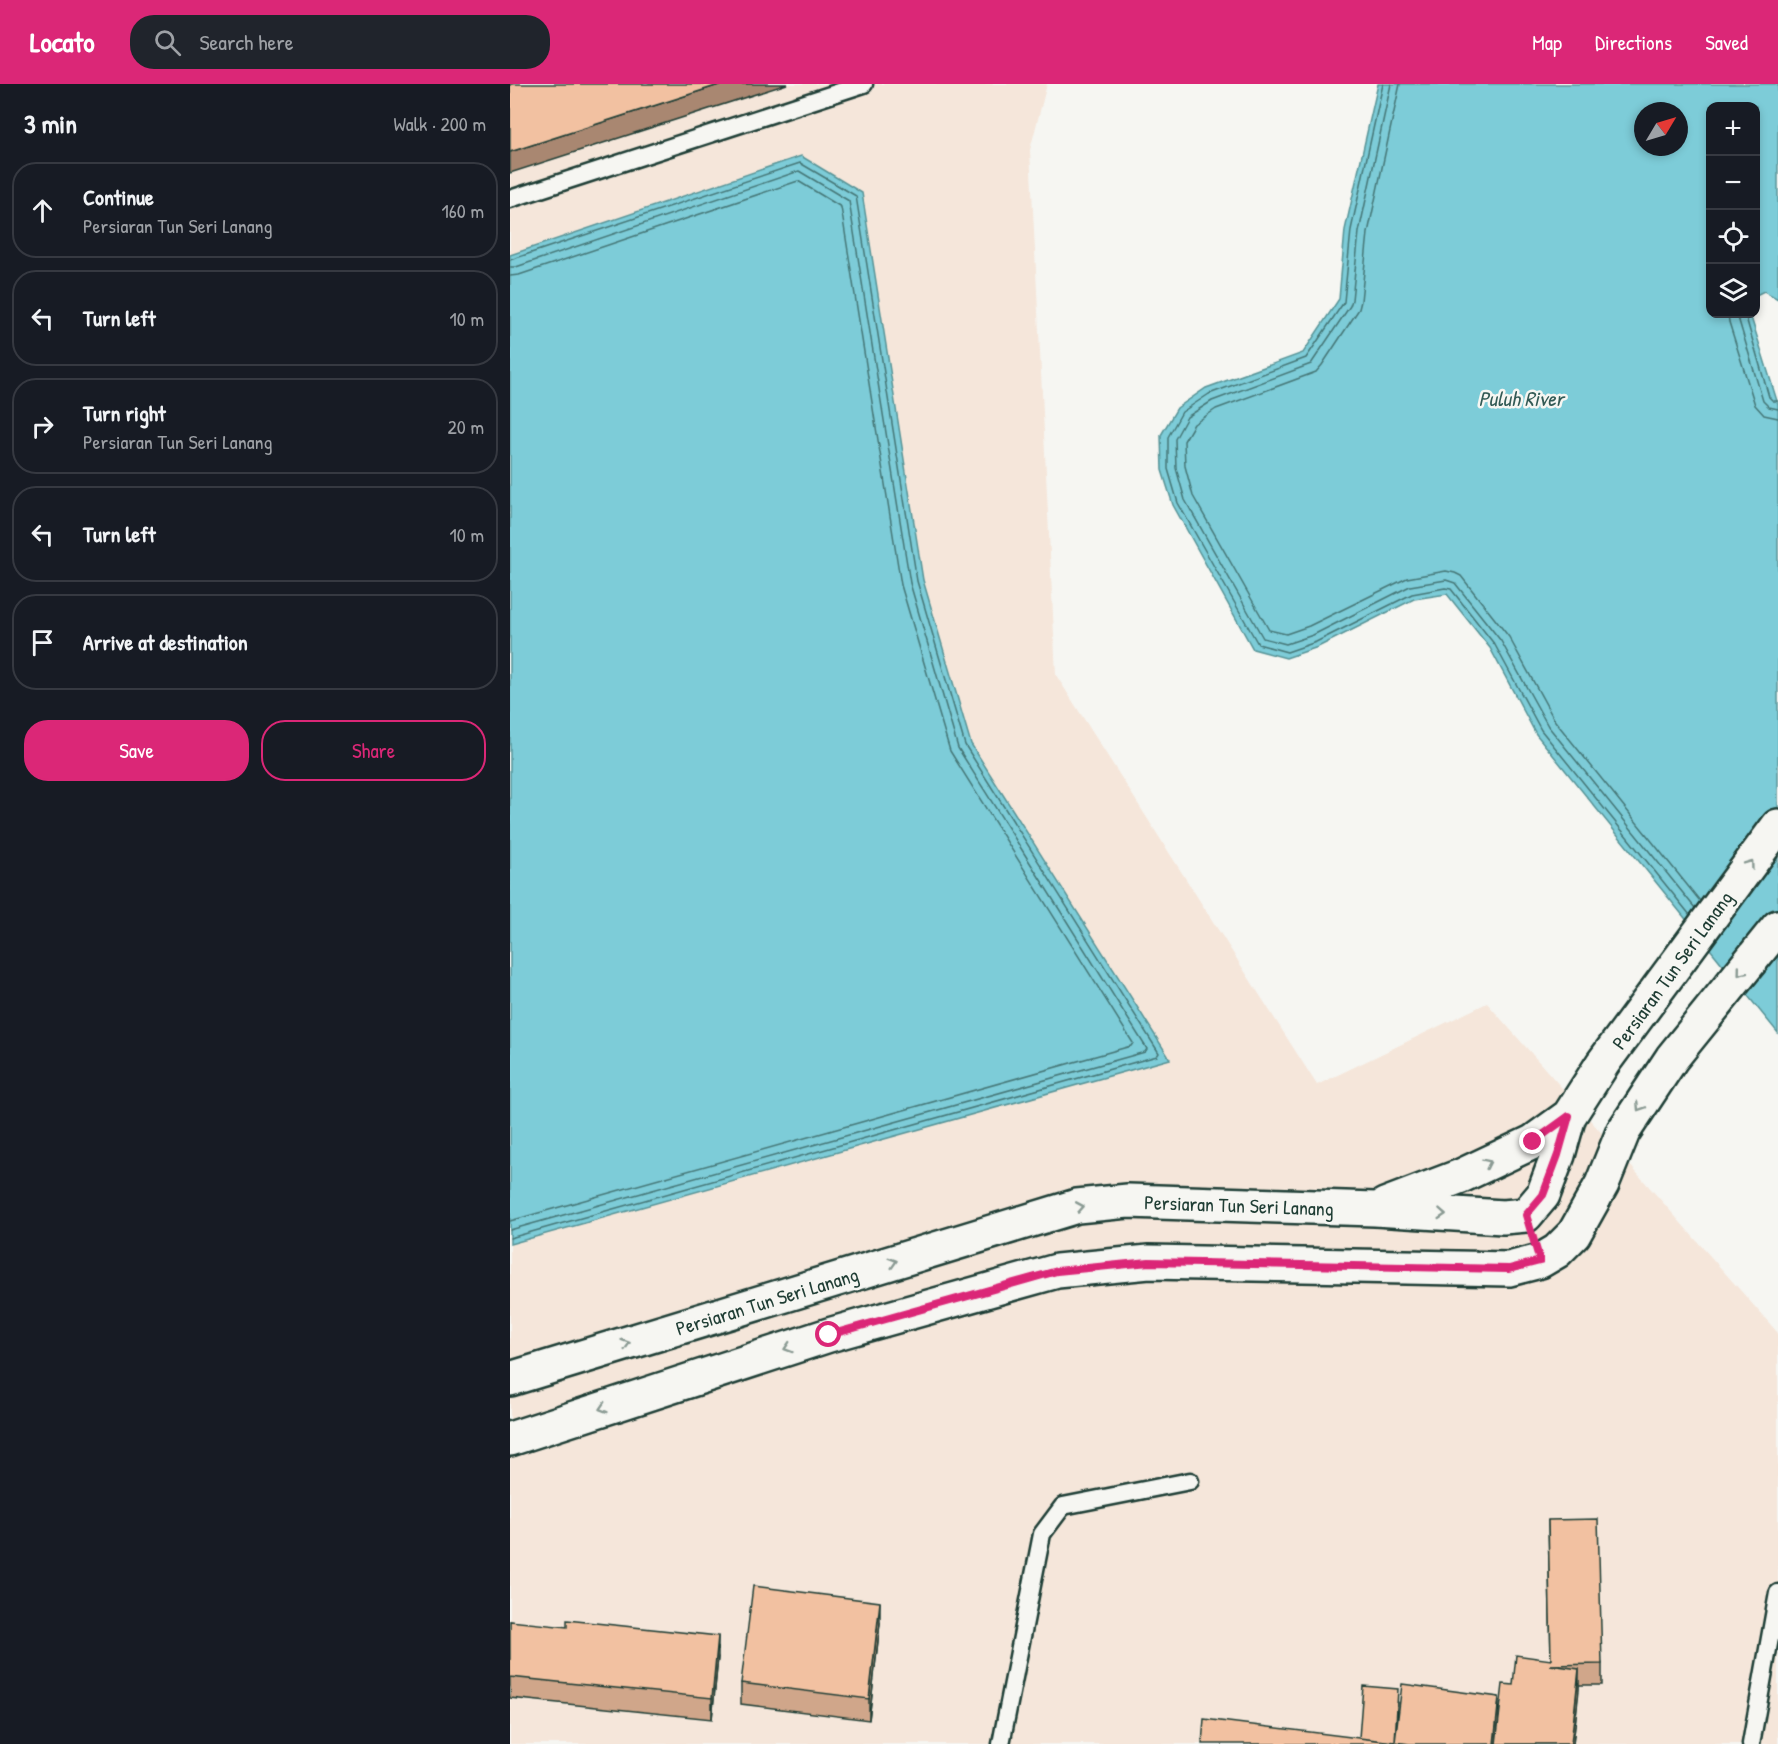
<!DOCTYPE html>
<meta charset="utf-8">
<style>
body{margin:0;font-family:"Patrick Hand",sans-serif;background:#20242c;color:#f1f3f6}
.controls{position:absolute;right:18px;top:18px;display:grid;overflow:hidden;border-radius:12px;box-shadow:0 3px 9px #0003}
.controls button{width:54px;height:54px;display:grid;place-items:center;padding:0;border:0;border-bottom:2px solid #363941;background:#171b24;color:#f1f3f6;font:30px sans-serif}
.compass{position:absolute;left:1124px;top:18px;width:54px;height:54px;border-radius:50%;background:#171b24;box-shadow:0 3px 9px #0003;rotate:52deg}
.stop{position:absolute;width:18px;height:18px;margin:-14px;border:4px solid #db2777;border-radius:50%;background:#fff}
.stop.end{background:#db2777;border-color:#fff;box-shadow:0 2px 6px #0008}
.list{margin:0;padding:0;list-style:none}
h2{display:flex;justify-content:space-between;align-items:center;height:78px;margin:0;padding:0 24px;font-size:26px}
h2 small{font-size:20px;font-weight:400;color:#9ea1a6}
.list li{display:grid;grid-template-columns:39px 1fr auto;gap:18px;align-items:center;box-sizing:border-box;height:96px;margin:0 12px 12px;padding:0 12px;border:2px solid #363941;border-radius:24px}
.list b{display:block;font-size:22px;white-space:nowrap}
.list p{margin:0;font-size:20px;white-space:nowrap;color:#9ea1a6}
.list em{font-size:20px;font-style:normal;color:#9ea1a6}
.actions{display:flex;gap:12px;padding:18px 24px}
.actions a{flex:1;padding:14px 0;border:2px solid #db2777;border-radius:24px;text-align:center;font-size:21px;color:#db2777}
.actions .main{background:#db2777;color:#fff}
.icon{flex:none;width:33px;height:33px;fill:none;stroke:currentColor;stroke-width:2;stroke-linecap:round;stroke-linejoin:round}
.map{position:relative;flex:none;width:1268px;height:1660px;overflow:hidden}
header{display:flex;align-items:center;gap:36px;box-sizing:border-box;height:84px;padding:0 30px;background:#db2777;color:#fff}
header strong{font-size:28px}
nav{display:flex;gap:33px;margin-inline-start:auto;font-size:21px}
.search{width:420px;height:54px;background:#20242c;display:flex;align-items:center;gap:15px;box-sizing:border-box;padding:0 21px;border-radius:24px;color:#9ea1a6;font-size:22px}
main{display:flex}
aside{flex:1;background:#171b24}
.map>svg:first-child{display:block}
.built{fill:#f5e6da}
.water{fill:#7dccd8;stroke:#579396;stroke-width:1.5;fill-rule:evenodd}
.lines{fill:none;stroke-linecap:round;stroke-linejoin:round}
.shore{stroke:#457676;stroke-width:1.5}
.service-casing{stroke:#1f3d34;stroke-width:21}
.tertiary-casing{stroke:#1f3d34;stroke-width:38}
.service{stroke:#f6f6f2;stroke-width:16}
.tertiary{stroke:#f6f6f2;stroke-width:33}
.wall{fill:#d0a68a;stroke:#1f3d34;stroke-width:1.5}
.shaded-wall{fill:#a98771;stroke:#1f3d34;stroke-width:1.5}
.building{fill:#f2c1a1;stroke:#1f3d34;stroke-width:1.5}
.oneway{stroke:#8a9a93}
.route{stroke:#db2777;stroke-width:8}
.labels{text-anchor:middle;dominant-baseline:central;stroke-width:5;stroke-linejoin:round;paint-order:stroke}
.street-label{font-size:20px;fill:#1f3d34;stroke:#f6f6f2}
.water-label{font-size:21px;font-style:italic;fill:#325a55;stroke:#f6f6f2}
</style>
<header>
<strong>Locato</strong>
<div class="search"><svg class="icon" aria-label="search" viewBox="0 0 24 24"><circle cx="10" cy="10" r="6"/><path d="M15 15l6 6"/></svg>Search here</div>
<nav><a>Map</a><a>Directions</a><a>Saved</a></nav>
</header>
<main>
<aside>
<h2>3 min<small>Walk · 200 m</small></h2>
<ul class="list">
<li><svg class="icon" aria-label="ahead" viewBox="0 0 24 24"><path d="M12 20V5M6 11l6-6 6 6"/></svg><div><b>Continue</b><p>Persiaran Tun Seri Lanang</p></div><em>160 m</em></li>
<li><svg class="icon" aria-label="left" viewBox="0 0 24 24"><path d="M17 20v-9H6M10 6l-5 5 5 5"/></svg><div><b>Turn left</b></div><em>10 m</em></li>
<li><svg class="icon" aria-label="right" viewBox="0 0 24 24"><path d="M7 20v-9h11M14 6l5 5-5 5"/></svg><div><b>Turn right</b><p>Persiaran Tun Seri Lanang</p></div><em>20 m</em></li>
<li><svg class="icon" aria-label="left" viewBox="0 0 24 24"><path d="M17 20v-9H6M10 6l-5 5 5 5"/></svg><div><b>Turn left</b></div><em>10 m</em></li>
<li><svg class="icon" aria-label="arrive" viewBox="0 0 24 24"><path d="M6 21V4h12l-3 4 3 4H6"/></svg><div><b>Arrive at destination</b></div></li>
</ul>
<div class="actions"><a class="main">Save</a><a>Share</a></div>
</aside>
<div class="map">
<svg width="1268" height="1660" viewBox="0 0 1268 1660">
<rect width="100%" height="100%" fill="#f6f6f2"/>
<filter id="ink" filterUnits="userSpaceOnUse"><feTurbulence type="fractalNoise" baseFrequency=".0167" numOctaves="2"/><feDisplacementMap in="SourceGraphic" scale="12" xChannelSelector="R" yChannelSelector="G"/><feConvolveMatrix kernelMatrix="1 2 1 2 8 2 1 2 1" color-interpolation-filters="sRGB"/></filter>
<g filter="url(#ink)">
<path class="built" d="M0,0H537L520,66L546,591L807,1001L977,919L1268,1249V1660H0Z"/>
<path class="water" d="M868,0H1268V215L1254,207L1246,211V22H1200V230H1240L1268,320V949L1026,650L980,564L937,510L904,515L808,563L776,574L743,565L663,421L652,386L651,351L667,324L696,304L793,269L829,215L835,146ZM1133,27H1169V63H1133Z
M291,72L352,109L413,496L461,660L660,975L0,1160V171Z"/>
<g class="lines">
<path class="shore" d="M873,0L841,146L834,218L796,274L699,310L672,328L658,353V385L668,419L748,560L777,568L806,558L902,510L935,504L941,505L985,561L1031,646L1180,831
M881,0L849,148L842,216L840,222L801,280L702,317L677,333L665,355L666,384L675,416L753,554L776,560L803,551L900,502L936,496L945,499L991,557L1038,642L1185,824
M890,0L858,149L851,217L849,225L812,281L806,288L706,325L684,340L674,357L675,382L683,412L759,546L776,550L799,542L897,494L936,487L945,489L951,492L999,553L1045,637L1190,817
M0,176L290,79L346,112L407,497L455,661L649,969L647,972L0,1154
M0,183H6L289,87L339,117L400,499L448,664L637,965L635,968L0,1146
M0,192L9,191L288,97L331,123L391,501L440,667L623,959L621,962L0,1137
M1218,230L1219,238L1245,321L1254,331L1268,334
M1227,230L1253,317L1259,323L1268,325
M1235,230L1259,313L1263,317H1268"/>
<defs>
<path id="service" d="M0,115L354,0
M491,1660L532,1450L553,1422L680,1397
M1241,1660L1268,1509"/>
<path id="tertiary" d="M875,1121L951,1092L1023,1058L1059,1032
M0,1295L567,1122L618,1117L865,1125L993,1133L1016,1131L1033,1111L1048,1071L1059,1032L1093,979L1268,742
M0,1355L319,1251L547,1187L639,1178L999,1185L1030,1177L1047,1167L1064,1150L1092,1100L1113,1048L1162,974L1268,843"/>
</defs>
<use href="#service" class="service-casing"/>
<use href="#tertiary" class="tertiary-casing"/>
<use href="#service" class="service"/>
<use href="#tertiary" class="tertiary"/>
</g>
<path class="wall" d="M1038,1436L1092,1580V1601H1069L1063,1660H986L849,1654L888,1619L887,1642L989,1633L1003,1601L1041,1576Z
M0,1537L208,1573L202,1635L0,1614Z
M370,1539L359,1636L231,1620V1599Z"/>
<path class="shaded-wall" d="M212,0H277L0,89V68Z
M370,1518V1539L359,1636V1615Z
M208,1552V1573L202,1635V1614Z
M1069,1585V1606L1063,1660H1061Z
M989,1613V1633L986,1660H984Z"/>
<path class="building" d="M0,0H212L0,68Z
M1088,1435L1092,1580L1040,1581L1069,1585L1061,1660H986L993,1600L1003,1601L1006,1571L1041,1576L1038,1436Z
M243,1502L370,1518L359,1615L231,1599Z
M57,1536L208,1552L202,1614L0,1593V1537L57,1543Z
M892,1600L989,1613L984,1660H900L885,1658Z
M853,1602L888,1605L885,1658L849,1654Z
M694,1635L898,1660H692Z"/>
<defs><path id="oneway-chevron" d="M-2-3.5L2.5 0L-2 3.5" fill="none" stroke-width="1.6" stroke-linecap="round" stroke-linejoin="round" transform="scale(1.5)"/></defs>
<g class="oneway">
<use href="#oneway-chevron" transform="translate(1240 780) rotate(-54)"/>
<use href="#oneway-chevron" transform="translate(1231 888) rotate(129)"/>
<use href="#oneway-chevron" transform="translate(1130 1023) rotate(123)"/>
<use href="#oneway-chevron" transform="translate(977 1079) rotate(-26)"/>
<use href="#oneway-chevron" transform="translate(570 1123) rotate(-10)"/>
<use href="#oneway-chevron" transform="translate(932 1130) rotate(4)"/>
<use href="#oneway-chevron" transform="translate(383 1178) rotate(-17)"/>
<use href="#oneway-chevron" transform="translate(116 1260) rotate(-17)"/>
<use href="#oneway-chevron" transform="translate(278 1264) rotate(162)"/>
<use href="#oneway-chevron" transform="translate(93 1324) rotate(162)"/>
</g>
</g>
<g class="lines" filter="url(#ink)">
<path class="route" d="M319,1251L547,1187L639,1178L999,1185L1030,1177L1016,1131L1033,1111L1048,1071L1059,1032L1023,1058"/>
</g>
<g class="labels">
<g class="street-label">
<text transform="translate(1162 886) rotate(-54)">Persiaran Tun Seri Lanang</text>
<text transform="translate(729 1121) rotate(2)">Persiaran Tun Seri Lanang</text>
<text transform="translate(257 1217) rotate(-17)">Persiaran Tun Seri Lanang</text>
</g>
<g class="water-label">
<text x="1011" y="314">Puluh River</text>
</g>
</g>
</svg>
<div class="controls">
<button>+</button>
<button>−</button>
<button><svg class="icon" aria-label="locate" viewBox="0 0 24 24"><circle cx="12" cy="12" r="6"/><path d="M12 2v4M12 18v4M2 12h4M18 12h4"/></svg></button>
<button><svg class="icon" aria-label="layers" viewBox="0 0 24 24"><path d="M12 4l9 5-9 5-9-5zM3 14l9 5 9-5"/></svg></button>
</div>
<svg class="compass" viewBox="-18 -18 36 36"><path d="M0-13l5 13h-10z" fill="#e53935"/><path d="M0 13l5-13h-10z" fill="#9ea1a6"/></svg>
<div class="stop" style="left:319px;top:1251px"></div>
<div class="stop end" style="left:1023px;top:1058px"></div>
</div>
</main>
